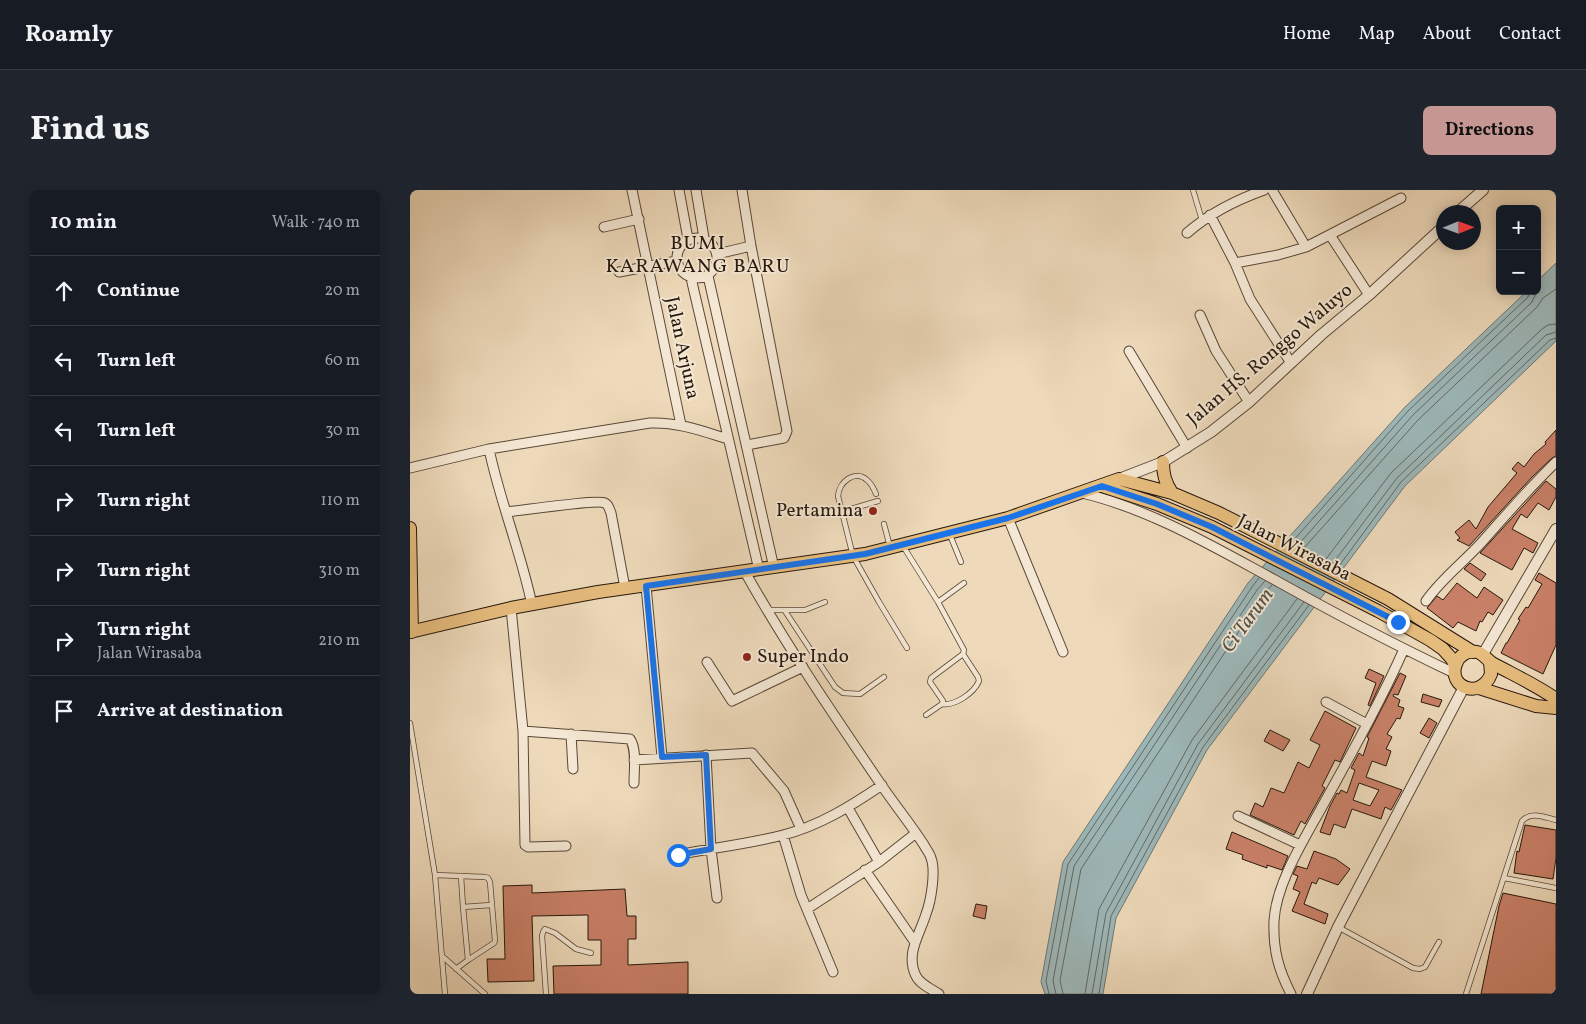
<!DOCTYPE html>
<meta charset="utf-8">
<style>
body{margin:0;font-family:Vollkorn,serif;background:#20242c;color:#f1f3f6}
.controls{position:absolute;right:15px;top:15px;display:grid;overflow:hidden;border-radius:8px;box-shadow:0 2px 12px #0003}
.controls button{width:45px;height:45px;display:grid;place-items:center;padding:0;border:0;border-bottom:1px solid #363941;background:#171b24;color:#f1f3f6;font:25px sans-serif}
.compass{position:absolute;left:1026px;top:15px;width:45px;height:45px;border-radius:50%;background:#171b24;box-shadow:0 2px 12px #0003;rotate:89deg}
.stop{position:absolute;width:15px;height:15px;margin:-11px;border:4px solid #1a73e8;border-radius:50%;background:#fff}
.stop.end{background:#1a73e8;border-color:#fff;box-shadow:0 1px 5px #0008}
.list{margin:0;padding:0;list-style:none}
h2{display:flex;justify-content:space-between;align-items:center;height:65px;margin:0;padding:0 20px;font-size:21px}
h2 small{font-size:16px;font-weight:400;color:#9ea1a6}
.list li{display:grid;grid-template-columns:32px 1fr auto;gap:15px;align-items:center;box-sizing:border-box;height:70px;padding:0 20px;border-top:1px solid #363941}
.list b{display:block;font-size:19px;white-space:nowrap}
.list p{margin:0;font-size:16px;white-space:nowrap;color:#9ea1a6}
.list em{font-size:16px;font-style:normal;color:#9ea1a6}
.icon{flex:none;width:28px;height:28px;fill:none;stroke:currentColor;stroke-width:2;stroke-linecap:round;stroke-linejoin:round}
.map{position:relative;flex:none;width:1146px;height:804px;overflow:hidden;border-radius:8px}
header{display:flex;align-items:center;gap:30px;box-sizing:border-box;height:70px;padding:0 25px;background:#171b24;border-bottom:1px solid #363941}
header strong{font-size:24px}
nav{display:flex;gap:28px;margin-inline-start:auto;font-size:18px}
.intro{display:flex;align-items:center;justify-content:space-between;box-sizing:border-box;height:120px;padding:0 30px}
h1{margin:0;font-size:35px}
.button{padding:12px 22px;border-radius:8px;background:#c59692;color:#111;font-size:18px;font-weight:700}
main{display:flex;gap:30px;padding:0 30px}
aside{flex:1;background:#171b24;border-radius:8px;box-shadow:0 2px 12px #0003}
.map>svg:first-child{display:block}
.water{fill:#9db8ba;stroke:#6d7874}
.lines{fill:none;stroke-linecap:round;stroke-linejoin:round}
.shore{stroke:#626863;stroke-width:1}
.building{fill:#ca8169;stroke:#26170c;fill-rule:evenodd}
.service-casing{stroke:#584838;stroke-width:6}
.minor-casing{stroke:#584838;stroke-width:11}
.tertiary-casing{stroke:#584838;stroke-width:12}
.primary-casing{stroke:#26170c;stroke-width:14}
.service{stroke:#f4e7d3;stroke-width:4.5}
.minor{stroke:#f4e7d3;stroke-width:9}
.tertiary{stroke:#f4e7d3;stroke-width:10}
.primary{stroke:#e7bd7e;stroke-width:12}
.route{stroke:#1a73e8;stroke-width:6}
.poi-dot{fill:#8f2418;stroke:#f4e7d3;stroke-width:2}
.labels{text-anchor:middle;dominant-baseline:central;stroke-width:4;stroke-linejoin:round;paint-order:stroke}
.street-label{font-size:19px;fill:#26170c;stroke:#f4e7d3}
.poi-label{font-size:19px;fill:#26170c;stroke:#f4e7d3;text-anchor:end}
.neighbourhood-label{font-size:20px;letter-spacing:1px;fill:#26170c;stroke:#f4e7d3}
.water-label{font-size:20px;font-style:italic;fill:#504f49;stroke:#f4e7d3}
</style>
<header>
<strong>Roamly</strong>
<nav><a>Home</a><a>Map</a><a>About</a><a>Contact</a></nav>
</header>
<div class="intro"><h1>Find us</h1><a class="button">Directions</a></div>
<main>
<aside>
<h2>10 min<small>Walk · 740 m</small></h2>
<ul class="list">
<li><svg class="icon" aria-label="ahead" viewBox="0 0 24 24"><path d="M12 20V5M6 11l6-6 6 6"/></svg><div><b>Continue</b></div><em>20 m</em></li>
<li><svg class="icon" aria-label="left" viewBox="0 0 24 24"><path d="M17 20v-9H6M10 6l-5 5 5 5"/></svg><div><b>Turn left</b></div><em>60 m</em></li>
<li><svg class="icon" aria-label="left" viewBox="0 0 24 24"><path d="M17 20v-9H6M10 6l-5 5 5 5"/></svg><div><b>Turn left</b></div><em>30 m</em></li>
<li><svg class="icon" aria-label="right" viewBox="0 0 24 24"><path d="M7 20v-9h11M14 6l5 5-5 5"/></svg><div><b>Turn right</b></div><em>110 m</em></li>
<li><svg class="icon" aria-label="right" viewBox="0 0 24 24"><path d="M7 20v-9h11M14 6l5 5-5 5"/></svg><div><b>Turn right</b></div><em>310 m</em></li>
<li><svg class="icon" aria-label="right" viewBox="0 0 24 24"><path d="M7 20v-9h11M14 6l5 5-5 5"/></svg><div><b>Turn right</b><p>Jalan Wirasaba</p></div><em>210 m</em></li>
<li><svg class="icon" aria-label="arrive" viewBox="0 0 24 24"><path d="M6 21V4h12l-3 4 3 4H6"/></svg><div><b>Arrive at destination</b></div></li>
</ul>
</aside>
<div class="map">
<svg width="1146" height="804" viewBox="0 0 1146 804">
<rect width="100%" height="100%" fill="#eedabb"/>
<filter id="stains"><feTurbulence type="fractalNoise" baseFrequency=".004" numOctaves="4"/><feColorMatrix values="0 0 0 0 .2 0 0 0 0 .09 0 0 0 0 .02 0 0 0 .5 -.17"/></filter>
<radialGradient id="worn" r=".72"><stop offset=".6" stop-color="#630" stop-opacity="0"/><stop offset="1" stop-color="#630" stop-opacity=".3"/></radialGradient>
<path class="water" d="M1146,73V151L995,296L797,560L706,728L693,804H635L631,792L653,672L838,393L995,217L1117,101H1127V91Z"/>
<g class="lines">
<path class="shore" d="M882,352L998,221L1118,107L1120,101
M888,355L1003,225L1122,112L1127,101
M894,358L1008,230L1127,117L1133,108L1146,99
M916,369L981,283L1132,139L1138,135L1146,134
M923,373L987,288L1136,145L1146,142
M929,376L991,292L1140,150L1146,148
M639,804L636,791L658,674L842,397L849,388
M646,804L643,791L664,676L847,400L855,391
M653,804L650,790L671,679L853,405L862,395
M675,804L689,719L782,550L887,409
M682,804L696,723L788,554L894,412
M689,804L701,726L793,557L899,415"/>
</g>
<path class="building" d="M1146,240V266L1142,268L1122,287L1059,356L1047,350L1050,348L1045,342L1059,330L1066,339L1078,317L1107,283L1102,279L1108,272L1114,277L1124,264L1136,254L1135,252Z
M1136,291L1146,299V307L1139,320L1128,313L1117,328L1111,324L1102,339L1128,353L1123,363L1114,358L1102,380L1070,363Z
M1060,373L1076,384L1071,391L1054,379Z
M1129,383L1146,393V455L1133,484L1091,463L1096,453H1097L1110,430L1108,429L1116,417L1118,418L1132,394L1125,390Z
M1047,393L1067,408L1074,397L1093,410L1083,425L1078,422L1072,432L1070,431L1066,441L1048,432L1043,438L1017,418L1027,406L1033,410Z
M959,479L974,486L960,516L958,515L966,493L955,488Z
M990,483L996,486L988,505L984,504L983,506L990,510L988,516L994,518L990,529L987,528L977,544L982,547L976,559L981,561L976,576L962,571L956,587L992,600L981,620L975,617L971,629L942,619L935,638L924,634L920,645L910,642L920,616L927,603L929,604L931,600L937,603L945,580L941,578L949,563L953,566L959,548L957,547ZM949,593L969,600L960,616L943,610Z
M1013,504L1032,510L1029,517L1011,512Z
M915,521L946,538L930,572L925,570L912,596L915,598L895,634L891,631L884,645L840,625L845,613L853,617L861,598L874,603L888,572L899,578L910,555L900,550Z
M1019,528L1027,533L1019,548L1010,543Z
M860,540L880,550L873,561L854,551Z
M1115,635L1146,640V668L1143,689L1104,683L1107,661L1109,662Z
M822,642L878,666L872,680L857,675V678L832,669L833,665L816,659Z
M904,661L926,669L940,679L928,695L909,688L906,694L902,692L894,714L918,724L915,734L882,721L890,702L883,699L888,686L883,684L887,676L897,679Z
M122,695V703L215,699L217,726H226V749H218V775L278,772V804H144L143,776L191,775V750H178V725L122,726L124,791L78,792L77,769H95L93,696Z
M1093,703L1146,714V804H1071L1089,716Z
M566,714L577,716L575,729L563,726Z"/>
<g class="lines">
<defs>
<path id="service" d="M783,0L792,30
M466,304C464,299 462,294 457,290C445,279 429,292 428,306L443,366L469,412L497,458
M431,322L468,311
M474,334L480,357
M540,345L551,372
M493,356L528,412L554,460L553,464L521,488L520,492L533,511L532,514L516,525
M528,412L554,393
M358,420H395L415,412
M375,421L425,497L433,503L450,504L474,487
M532,514C545,516 564,503 569,491L568,487L553,464
M0,533L25,685L35,804
M25,685L75,687L78,688L80,692L85,751L84,753L58,770L46,779
M51,686L53,717
M1094,688L1146,698
M928,737L1003,778L1010,779L1015,777L1029,752
M32,766L75,804
M58,770L53,717L81,715
M136,804L132,746L133,742L135,739L145,743L166,759L181,763
M1056,804L1112,631C1121,621 1134,627 1146,630"/>
<path id="minor" d="M222,0L271,235
M269,0L278,49
M286,0L294,48
M332,0L341,56L377,241L374,248L337,255
M862,0L896,57
M800,25L825,73L840,109L881,173
M194,37L229,29
M777,43C800,23 826,10 854,0
M920,45L959,105
M267 68a20 20 0 1 1 40 0a20 20 0 1 1-40 0Z
M307,64L341,56
M825,73L868,65L896,57L991,8
M209,82L267,71
M298,86L364,378
M281,88L349,380
M790,125L806,161L839,212
M719,161L777,258
M0,278L79,259
M672,303C740,319 804,357 865,390C924,423 983,454 1044,483
M96,322C110,321 187,309 195,313C199,315 199,319 201,323L215,398
M598,328L653,462
M335,382C376,455 423,524 470,593C484,614 500,633 514,655C516,659 520,664 521,668C526,681 521,711 516,724C510,744 495,764 506,786C510,794 521,799 529,804
M236,396L252,567
M1016,411C1032,388 1054,372 1072,352C1096,325 1120,297 1146,272
M122,415C111,362 90,312 79,259L240,233C268,232 292,241 318,249
M101,418L113,541L115,655L118,657L156,656
M297,472L322,511L393,477
M916,512L957,534
M113,541L220,549C227,559 224,580 224,593
M161,544L163,579
M296,565L301,659L307,708
M224,570L342,563L374,601L391,639
M438,618L469,672
M828,626L890,655
M373,645L391,705L423,782
M267,665C302,658 339,654 373,645C409,636 441,616 472,595
M455,680L504,751
M397,719L469,672L506,643
M881,804C868,779 863,759 864,731C866,693 895,648 913,615C941,564 970,513 994,459"/>
<path id="tertiary" d="M1048,22L1073,0
M709,289L753,272L801,242L839,212L911,145L959,105L1034,36
M1073,464L1146,339
M897,804L928,737L1054,497"/>
<path id="primary" d="M753,272C753,284 755,292 762,303
M692,296L747,314L802,337L968,421L1020,450L1033,459L1042,469L1045,476
M0,338L2,442
M0,442L101,418L188,402L455,364L598,328L709,289L762,303L809,323L978,409L1063,462
M1080,472L1081,484C1071,510 1037,498 1046,474C1049,465 1058,460 1067,462C1074,464 1077,470 1082,473C1104,485 1126,495 1146,509
M1069,498L1126,516L1146,518"/>
</defs>
<use href="#service" class="service-casing"/>
<use href="#minor" class="minor-casing"/>
<use href="#tertiary" class="tertiary-casing"/>
<use href="#primary" class="primary-casing"/>
<use href="#service" class="service"/>
<use href="#minor" class="minor"/>
<use href="#tertiary" class="tertiary"/>
<use href="#primary" class="primary"/>
</g>
<g class="lines">
<path class="route" d="M268,665L301,659L296,565L252,567L236,396L455,364L598,328L692,296L747,314L802,337L988,432"/>
</g>
<g class="poi-dot">
<circle cx="463" cy="321" r="5"/>
<circle cx="337" cy="467" r="5"/>
</g>
<g class="labels">
<g class="street-label">
<text transform="translate(272 158) rotate(78)">Jalan Arjuna</text>
<text transform="translate(860 165) rotate(-40)">Jalan HS. Ronggo Waluyo</text>
<text transform="translate(884 358) rotate(27)">Jalan Wirasaba</text>
</g>
<g class="poi-label">
<text x="453" y="321">Pertamina</text>
<text x="347" y="467" text-anchor="start">Super Indo</text>
</g>
<g class="neighbourhood-label">
<text x="288" y="54">BUMI<tspan x="288" dy="23">KARAWANG BARU</tspan></text>
</g>
<g class="water-label">
<text transform="translate(838 431) rotate(-54)">Ci Tarum</text>
</g>
</g>
<rect width="100%" height="100%" filter="url(#stains)"/>
<rect width="100%" height="100%" fill="url(#worn)"/>
</svg>
<div class="controls">
<button>+</button>
<button>−</button>
</div>
<svg class="compass" viewBox="-18 -18 36 36"><path d="M0-13l5 13h-10z" fill="#e53935"/><path d="M0 13l5-13h-10z" fill="#9ea1a6"/></svg>
<div class="stop" style="left:268px;top:665px"></div>
<div class="stop end" style="left:988px;top:432px"></div>
</div>
</main>
